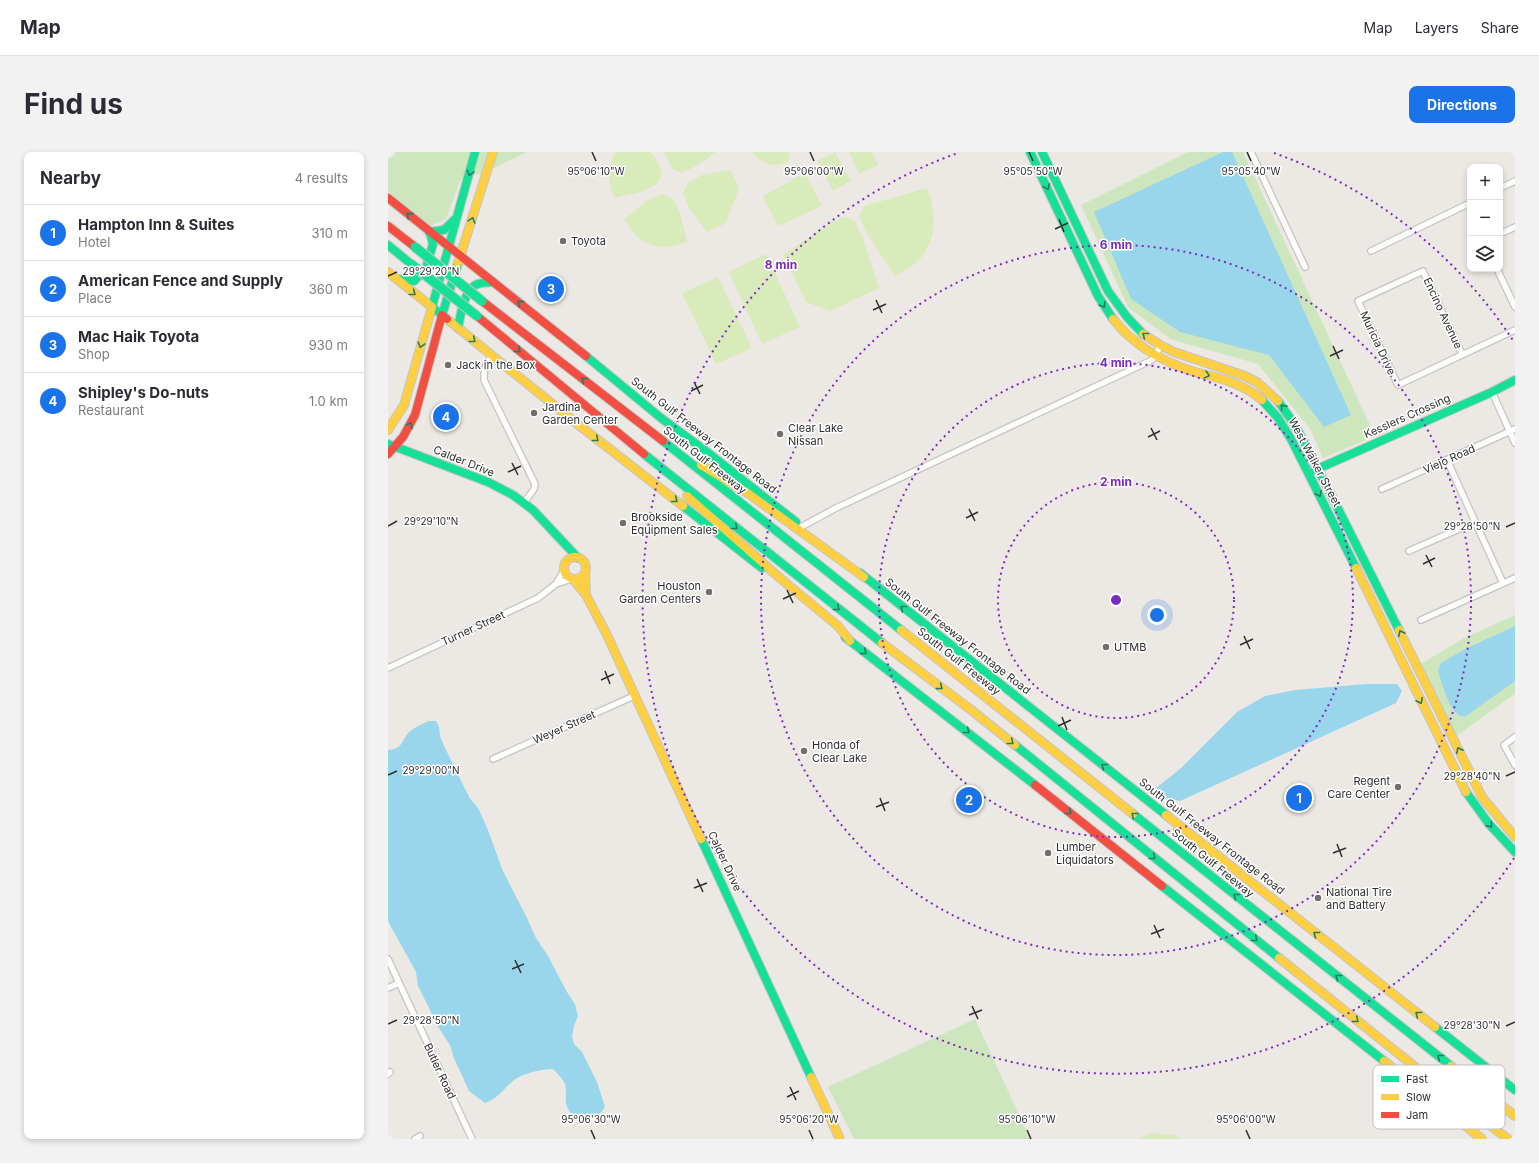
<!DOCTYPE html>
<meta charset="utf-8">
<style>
body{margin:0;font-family:Inter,sans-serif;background:#f2f2f3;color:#2b2b33}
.controls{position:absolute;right:12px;top:12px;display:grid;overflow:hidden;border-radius:8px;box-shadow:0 2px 6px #0003}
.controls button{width:36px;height:36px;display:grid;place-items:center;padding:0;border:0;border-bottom:1px solid #e1e1e2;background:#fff;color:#2b2b33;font:20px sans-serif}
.you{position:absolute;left:769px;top:463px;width:14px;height:14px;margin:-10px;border:3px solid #fff;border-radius:50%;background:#1a73e8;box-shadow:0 0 0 6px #1a73e833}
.badge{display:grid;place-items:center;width:26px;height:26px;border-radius:50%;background:#1a73e8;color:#fff;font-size:13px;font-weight:700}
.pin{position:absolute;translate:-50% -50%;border:2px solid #fff;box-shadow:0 1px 4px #0006}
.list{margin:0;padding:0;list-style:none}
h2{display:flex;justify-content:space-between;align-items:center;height:52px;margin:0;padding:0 16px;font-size:17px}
h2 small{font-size:13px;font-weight:400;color:#7c7c81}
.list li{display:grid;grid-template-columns:26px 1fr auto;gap:12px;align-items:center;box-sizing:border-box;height:56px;padding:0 16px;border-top:1px solid #e1e1e2}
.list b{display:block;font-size:15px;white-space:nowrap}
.list p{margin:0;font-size:13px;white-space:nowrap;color:#7c7c81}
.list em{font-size:13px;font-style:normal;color:#7c7c81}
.icon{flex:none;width:22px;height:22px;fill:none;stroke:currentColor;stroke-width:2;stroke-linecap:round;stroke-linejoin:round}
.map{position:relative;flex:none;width:1127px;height:987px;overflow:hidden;border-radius:8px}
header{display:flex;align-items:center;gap:24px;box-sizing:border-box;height:56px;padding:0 20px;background:#fff;border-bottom:1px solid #e1e1e2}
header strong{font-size:19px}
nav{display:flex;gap:22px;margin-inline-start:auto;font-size:14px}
.intro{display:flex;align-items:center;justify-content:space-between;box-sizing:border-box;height:96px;padding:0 24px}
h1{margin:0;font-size:28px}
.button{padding:10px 18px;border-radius:8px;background:#1a73e8;color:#fff;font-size:14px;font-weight:700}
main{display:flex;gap:24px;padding:0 24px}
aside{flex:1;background:#fff;border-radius:8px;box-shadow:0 2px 6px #0003}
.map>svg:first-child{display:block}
.green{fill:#cee6be}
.pitch{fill:#d9eabb}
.water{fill:#99d6ec}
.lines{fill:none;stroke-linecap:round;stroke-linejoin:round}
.street-casing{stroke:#c5c4c5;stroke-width:8}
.fast-casing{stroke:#c5c4c5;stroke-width:10}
.slow-casing{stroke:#c5c4c5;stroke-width:10}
.jam-casing{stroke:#c5c4c5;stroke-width:10}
.street{stroke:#fcfcfb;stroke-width:5.5}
.fast{stroke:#16e098;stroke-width:8}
.slow{stroke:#ffcf43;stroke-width:8}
.jam{stroke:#f24e42;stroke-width:8}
.fast-bridge-casing{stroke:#c6c5c4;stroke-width:11;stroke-linecap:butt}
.fast-bridge{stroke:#16e098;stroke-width:9}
.oneway{stroke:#237e5e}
.ticks{fill:none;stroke:#2e2e2e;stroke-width:1.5}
.ring{fill:none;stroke:#7b2cbf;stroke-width:2;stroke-dasharray:2 4}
.poi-dot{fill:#706f6e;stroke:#fff;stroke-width:1.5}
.labels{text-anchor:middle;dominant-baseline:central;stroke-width:3;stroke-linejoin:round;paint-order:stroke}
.poi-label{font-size:11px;fill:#2e2e2e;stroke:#fff;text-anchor:start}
.street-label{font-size:11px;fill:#2e2e2e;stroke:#fff}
.key{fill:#fff;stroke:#c0c0c0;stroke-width:1}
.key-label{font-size:11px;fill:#2e2e2e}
.ticks-label{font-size:10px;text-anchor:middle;fill:#2e2e2e;stroke:#fff;stroke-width:3;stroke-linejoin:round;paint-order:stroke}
.centre{fill:#7b2cbf;stroke:#fff;stroke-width:2}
.ring-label{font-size:12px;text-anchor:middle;font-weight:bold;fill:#7b2cbf;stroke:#fff;stroke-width:3;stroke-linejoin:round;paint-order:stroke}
</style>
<header>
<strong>Map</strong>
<nav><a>Map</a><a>Layers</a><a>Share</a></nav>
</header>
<div class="intro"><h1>Find us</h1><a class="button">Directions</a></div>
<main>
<aside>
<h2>Nearby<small>4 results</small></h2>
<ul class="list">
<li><span class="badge">1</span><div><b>Hampton Inn &amp; Suites</b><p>Hotel</p></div><em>310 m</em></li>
<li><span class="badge">2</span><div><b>American Fence and Supply</b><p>Place</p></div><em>360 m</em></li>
<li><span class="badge">3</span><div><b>Mac Haik Toyota</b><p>Shop</p></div><em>930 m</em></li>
<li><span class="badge">4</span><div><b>Shipley's Do-nuts</b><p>Restaurant</p></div><em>1.0 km</em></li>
</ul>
</aside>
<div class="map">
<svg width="1127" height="987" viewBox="0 0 1127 987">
<rect width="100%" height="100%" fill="#ece8e4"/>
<path class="green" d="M7,0H139L108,15L72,29L58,67L42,74L0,39V7L8,3Z
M800,0H855L987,284L935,306L922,277L870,212L782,187L740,155L693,53Z
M1127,463V542L1067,585L1031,513L1076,486Z
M587,867L642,987H466L440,935Z"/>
<path class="pitch" d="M228,0H262L268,7L274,21L269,32L256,39L226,46C221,31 218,14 228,0Z
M276,0H328L310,13L294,21L284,17Z
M364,0H401V9C387,17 373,12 364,0Z
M447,0L463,29L445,39L429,9Z
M461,0H484L490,13L471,22Z
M342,18L351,36L338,71L319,80L301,56L295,41L300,31L314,23Z
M417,21L434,54L390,74L375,44Z
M539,36C549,61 549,87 531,108C525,115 515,119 507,124L478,80L471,64L476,54Z
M274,42L285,47L292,61L299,90C269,101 252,94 236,67L260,48Z
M456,65L466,68L474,84L491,136L442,159L418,150L395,103L443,71Z
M378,102L412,175L374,192L341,120Z
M330,125L364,196L328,212L294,141Z
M763,981L787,983L793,987H750Z"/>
<path class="water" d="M835,0H844L963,263L936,275L881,203L792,180L743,147L706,60Z
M1127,474V529L1078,564C1062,568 1054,530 1050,519L1053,511L1079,496Z
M979,532H1009L1014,539L1008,551L792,649L778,646L767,637L792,617L849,560L877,544L907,538Z
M41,569H48L51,575L52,584L57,596L81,645L90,656L100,678L114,717L139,766L148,786L160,804L179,840L187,852L190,864L186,874L184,885L186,892L194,900L209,930L217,955C212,963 207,967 197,968C187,969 180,960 178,951C177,945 179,938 177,932C174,926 170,922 165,917C153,917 136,921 126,928C116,936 110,947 97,951L81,939L66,906L62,893L47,870L42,858L30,834L28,820L2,773L0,768V598C15,597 13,589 21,580C27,575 34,572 41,569Z"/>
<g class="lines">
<defs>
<path id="street" d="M863,0L917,115
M1112,36L1127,29
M1112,82L1127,75
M983,99L1082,51
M1109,117L1127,155
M1074,202L1035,119L970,149L1010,233L1127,178
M104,204C97,212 96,217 96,228L147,332L146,337L136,351
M1104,240L1127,291
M1059,308L1115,431
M994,337L1127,277
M413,375L448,356L764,208L772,195
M1021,399L1087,370
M168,432L183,427
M1033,468L1127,426
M0,516L150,446L168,432L176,418
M1127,585L1116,593L1127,613
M105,607L246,544
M0,807L84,987
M0,836L11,831
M0,922L2,920
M27,987L32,984"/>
<path id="fast" d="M642,0L710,144L725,167
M654,0L720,139L739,165L755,182
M41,80L56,78L66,68
M0,93L23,112
M70,111L54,163L44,155L87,0
M10,127L26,129L38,116L45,92L42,81
M70,176C72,165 76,140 86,134C91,130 99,131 105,130
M198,204L273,266L319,300L408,370
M874,248L890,266L903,287L968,416
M890,249L905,270L918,293L1011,478
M275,289L513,478
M0,292L100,330L125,343L145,358L190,406
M256,302L494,491
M927,318L1104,240L1127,228
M295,354L374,416
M472,421L778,663
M457,485L647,633
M627,593L891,806
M1078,640L1101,672L1127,700
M745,662L1063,914
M313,687L423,925
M774,734L996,909
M1047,875L1127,938"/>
<path id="slow" d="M70,111L105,0
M0,120L44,155L16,253L0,278
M59,167L183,267L295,354
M725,167C746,194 775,210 807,220C831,226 855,231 874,248
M755,182L772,193L786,200L857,224L870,231L890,249
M313,313L361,342L476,425
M299,344L393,427L450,474L462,489
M176 416a11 11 0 1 1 22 0a11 11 0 1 1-22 0Z
M968,416L1078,640
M197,420L198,443
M185,427L198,443L219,483L313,687
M513,478L745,662
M1011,478L1094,645L1127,685
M494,491L582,557L627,593
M778,663L1047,875
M891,806L1051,934L1120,987
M996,909L1094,987
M1063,914L1127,964
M423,925L452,987"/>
<path id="jam" d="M0,46L198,204
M0,74L27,95
M94,149L275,289
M89,164L256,302
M0,302L15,285L27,263L54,163L59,167
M647,633L774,734"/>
</defs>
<use href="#street" class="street-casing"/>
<use href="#fast" class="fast-casing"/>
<use href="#slow" class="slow-casing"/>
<use href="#jam" class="jam-casing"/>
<use href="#street" class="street"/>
<use href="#fast" class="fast"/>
<use href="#slow" class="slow"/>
<use href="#jam" class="jam"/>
<defs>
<path id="fast-bridge" d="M27,95L94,149
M23,112L89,164"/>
</defs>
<use href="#fast-bridge" class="fast-bridge-casing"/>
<use href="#fast-bridge" class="fast-bridge"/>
</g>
<defs><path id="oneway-chevron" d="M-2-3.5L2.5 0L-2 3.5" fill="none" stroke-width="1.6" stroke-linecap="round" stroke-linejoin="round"/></defs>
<g class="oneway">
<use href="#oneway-chevron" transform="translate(82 21) rotate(104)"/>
<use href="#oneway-chevron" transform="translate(659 35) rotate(65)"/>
<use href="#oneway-chevron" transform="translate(21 63) rotate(-140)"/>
<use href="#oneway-chevron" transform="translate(84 68) rotate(-73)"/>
<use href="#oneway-chevron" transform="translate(25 141) rotate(38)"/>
<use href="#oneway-chevron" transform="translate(132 151) rotate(-141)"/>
<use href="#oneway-chevron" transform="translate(715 153) rotate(60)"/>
<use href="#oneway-chevron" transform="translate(757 183) rotate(-142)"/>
<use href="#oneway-chevron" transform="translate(85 188) rotate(39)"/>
<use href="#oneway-chevron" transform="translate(33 193) rotate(105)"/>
<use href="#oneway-chevron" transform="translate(130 198) rotate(41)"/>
<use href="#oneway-chevron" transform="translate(819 223) rotate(15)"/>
<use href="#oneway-chevron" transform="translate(196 228) rotate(-142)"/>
<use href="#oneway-chevron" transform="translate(895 255) rotate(-129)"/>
<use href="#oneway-chevron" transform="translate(22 273) rotate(-62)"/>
<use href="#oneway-chevron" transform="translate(208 287) rotate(38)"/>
<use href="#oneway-chevron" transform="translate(931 342) rotate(64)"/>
<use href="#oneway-chevron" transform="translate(287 348) rotate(38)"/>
<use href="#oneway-chevron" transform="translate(347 375) rotate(39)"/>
<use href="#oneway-chevron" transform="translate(449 456) rotate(38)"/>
<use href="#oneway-chevron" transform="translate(515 456) rotate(-142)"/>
<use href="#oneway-chevron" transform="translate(1013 481) rotate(-117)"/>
<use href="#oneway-chevron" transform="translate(476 500) rotate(37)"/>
<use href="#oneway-chevron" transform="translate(552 535) rotate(37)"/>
<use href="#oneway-chevron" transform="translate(1032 549) rotate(64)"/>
<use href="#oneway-chevron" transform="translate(579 579) rotate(38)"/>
<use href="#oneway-chevron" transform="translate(623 590) rotate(39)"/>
<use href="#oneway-chevron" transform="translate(1071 598) rotate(-117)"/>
<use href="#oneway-chevron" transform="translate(716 614) rotate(-142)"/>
<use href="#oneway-chevron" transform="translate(681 660) rotate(38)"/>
<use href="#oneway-chevron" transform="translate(746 663) rotate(-141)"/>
<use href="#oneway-chevron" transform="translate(1102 673) rotate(49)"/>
<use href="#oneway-chevron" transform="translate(765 705) rotate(39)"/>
<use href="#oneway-chevron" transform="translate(848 744) rotate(-141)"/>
<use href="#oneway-chevron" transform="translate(928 782) rotate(-142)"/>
<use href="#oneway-chevron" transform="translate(867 787) rotate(39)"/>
<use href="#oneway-chevron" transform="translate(950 825) rotate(-142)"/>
<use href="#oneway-chevron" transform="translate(1030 862) rotate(-142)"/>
<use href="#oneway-chevron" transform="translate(968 868) rotate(39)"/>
<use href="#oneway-chevron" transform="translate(1052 905) rotate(-142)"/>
</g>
<path class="ticks" d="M204,0L208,9M422,0L426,9M641,0L645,9M859,0L863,9M671,67L676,80M667,77L680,71M0,124L9,120M488,148L494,161M485,158L498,152M945,194L951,207M942,204L955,198M306,230L312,242M303,239L315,233M763,276L769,288M760,285L772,279M124,311L130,323M120,320L133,314M581,357L587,369M578,366L590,360M0,374L9,369M1118,375L1127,371M1038,403L1044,415M1035,412L1047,406M399,438L405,451M395,447L408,441M856,484L862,497M852,493L865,487M217,519L222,532M213,528L226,522M674,565L679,578M670,574L683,568M0,623L9,619M1118,624L1127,620M492,646L497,659M488,655L501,650M949,692L954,705M945,701L958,696M309,727L315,740M306,736L319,731M766,773L772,786M763,782L776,777M127,808L133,821M124,817L136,812M584,854L590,867M581,863L594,858M0,872L9,868M1118,874L1127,870M402,935L408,948M399,945L411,939M203,978L207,987M421,978L425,987M639,978L643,987M858,978L862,987"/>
<g class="ring">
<circle cx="728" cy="448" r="118"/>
<circle cx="728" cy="448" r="237"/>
<circle cx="728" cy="448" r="355"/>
<path d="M1126 706A474 474 0 1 1 570 1M886 1A474 474 0 0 1 1126 190"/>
</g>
<g class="poi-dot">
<circle cx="175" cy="89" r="4"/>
<circle cx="60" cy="213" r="4"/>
<circle cx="146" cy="261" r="4"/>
<circle cx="392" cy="282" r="4"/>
<circle cx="235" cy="371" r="4"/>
<circle cx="321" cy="440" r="4"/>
<circle cx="718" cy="495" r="4"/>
<circle cx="416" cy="599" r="4"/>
<circle cx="1010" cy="635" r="4"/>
<circle cx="660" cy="701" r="4"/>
<circle cx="930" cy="746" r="4"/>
</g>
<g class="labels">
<g class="poi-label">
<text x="183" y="89">Toyota</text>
<text x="68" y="213">Jack in the Box</text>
<text x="154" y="255">Jardina<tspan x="154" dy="13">Garden Center</tspan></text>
<text x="400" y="276">Clear Lake<tspan x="400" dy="13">Nissan</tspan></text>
<text x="243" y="365">Brookside<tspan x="243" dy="13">Equipment Sales</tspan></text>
<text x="313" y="434" text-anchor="end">Houston<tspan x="313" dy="13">Garden Centers</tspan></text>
<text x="726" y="495">UTMB</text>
<text x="424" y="593">Honda of<tspan x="424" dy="13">Clear Lake</tspan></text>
<text x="1002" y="629" text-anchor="end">Regent<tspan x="1002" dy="13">Care Center</tspan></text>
<text x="668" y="695">Lumber<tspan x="668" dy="13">Liquidators</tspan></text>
<text x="938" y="740">National Tire<tspan x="938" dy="13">and Battery</tspan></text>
</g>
<g class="street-label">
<text transform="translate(1055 161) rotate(65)">Encino Avenue</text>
<text transform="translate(990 191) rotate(65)">Muricia Drive</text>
<text transform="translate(1019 264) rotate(-24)">Kesslers Crossing</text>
<text transform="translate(316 283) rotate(38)">South Gulf Freeway Frontage Road</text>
<text transform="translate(1061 307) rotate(-24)">Viejo Road</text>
<text transform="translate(317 308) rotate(38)">South Gulf Freeway</text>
<text transform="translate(76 309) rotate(22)">Calder Drive</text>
<text transform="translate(927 310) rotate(62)">West Walker Street</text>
<text transform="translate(85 476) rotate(-25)">Turner Street</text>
<text transform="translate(570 484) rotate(38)">South Gulf Freeway Frontage Road</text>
<text transform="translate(571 509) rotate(38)">South Gulf Freeway</text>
<text transform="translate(176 575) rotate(-24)">Weyer Street</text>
<text transform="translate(824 684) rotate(38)">South Gulf Freeway Frontage Road</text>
<text transform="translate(337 709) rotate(65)">Calder Drive</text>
<text transform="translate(825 711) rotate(39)">South Gulf Freeway</text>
<text transform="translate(52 919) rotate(65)">Butler Road</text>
</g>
</g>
<rect x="985" y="913" width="132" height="64" rx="6" class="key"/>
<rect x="993" y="924" width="18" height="6" fill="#16e098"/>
<rect x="993" y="942" width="18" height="6" fill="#ffcf43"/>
<rect x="993" y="960" width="18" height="6" fill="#f24e42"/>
<g class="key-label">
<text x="1018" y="931">Fast</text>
<text x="1018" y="949">Slow</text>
<text x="1018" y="967">Jam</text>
</g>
<g class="ticks-label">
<text x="208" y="23">95°06'10"W</text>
<text x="426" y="23">95°06'00"W</text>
<text x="645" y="23">95°05'50"W</text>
<text x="863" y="23">95°05'40"W</text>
<text x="43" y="123">29°29'20"N</text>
<text x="43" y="373">29°29'10"N</text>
<text x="1084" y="378">29°28'50"N</text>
<text x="43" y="622">29°29'00"N</text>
<text x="1084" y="628">29°28'40"N</text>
<text x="43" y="872">29°28'50"N</text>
<text x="1084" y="877">29°28'30"N</text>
<text x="203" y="971">95°06'30"W</text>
<text x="421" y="971">95°06'20"W</text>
<text x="639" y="971">95°06'10"W</text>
<text x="858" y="971">95°06'00"W</text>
</g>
<circle cx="728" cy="448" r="6" class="centre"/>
<g class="ring-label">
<text x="728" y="97">6 min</text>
<text x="393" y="117">8 min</text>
<text x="728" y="215">4 min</text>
<text x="728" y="334">2 min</text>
</g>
</svg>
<div class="controls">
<button>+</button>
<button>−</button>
<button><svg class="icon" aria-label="layers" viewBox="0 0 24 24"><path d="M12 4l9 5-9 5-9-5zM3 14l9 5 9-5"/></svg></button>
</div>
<div class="you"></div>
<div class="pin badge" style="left:911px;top:646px">1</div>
<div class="pin badge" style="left:581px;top:648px">2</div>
<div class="pin badge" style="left:163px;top:137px">3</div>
<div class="pin badge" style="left:58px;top:265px">4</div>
</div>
</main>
